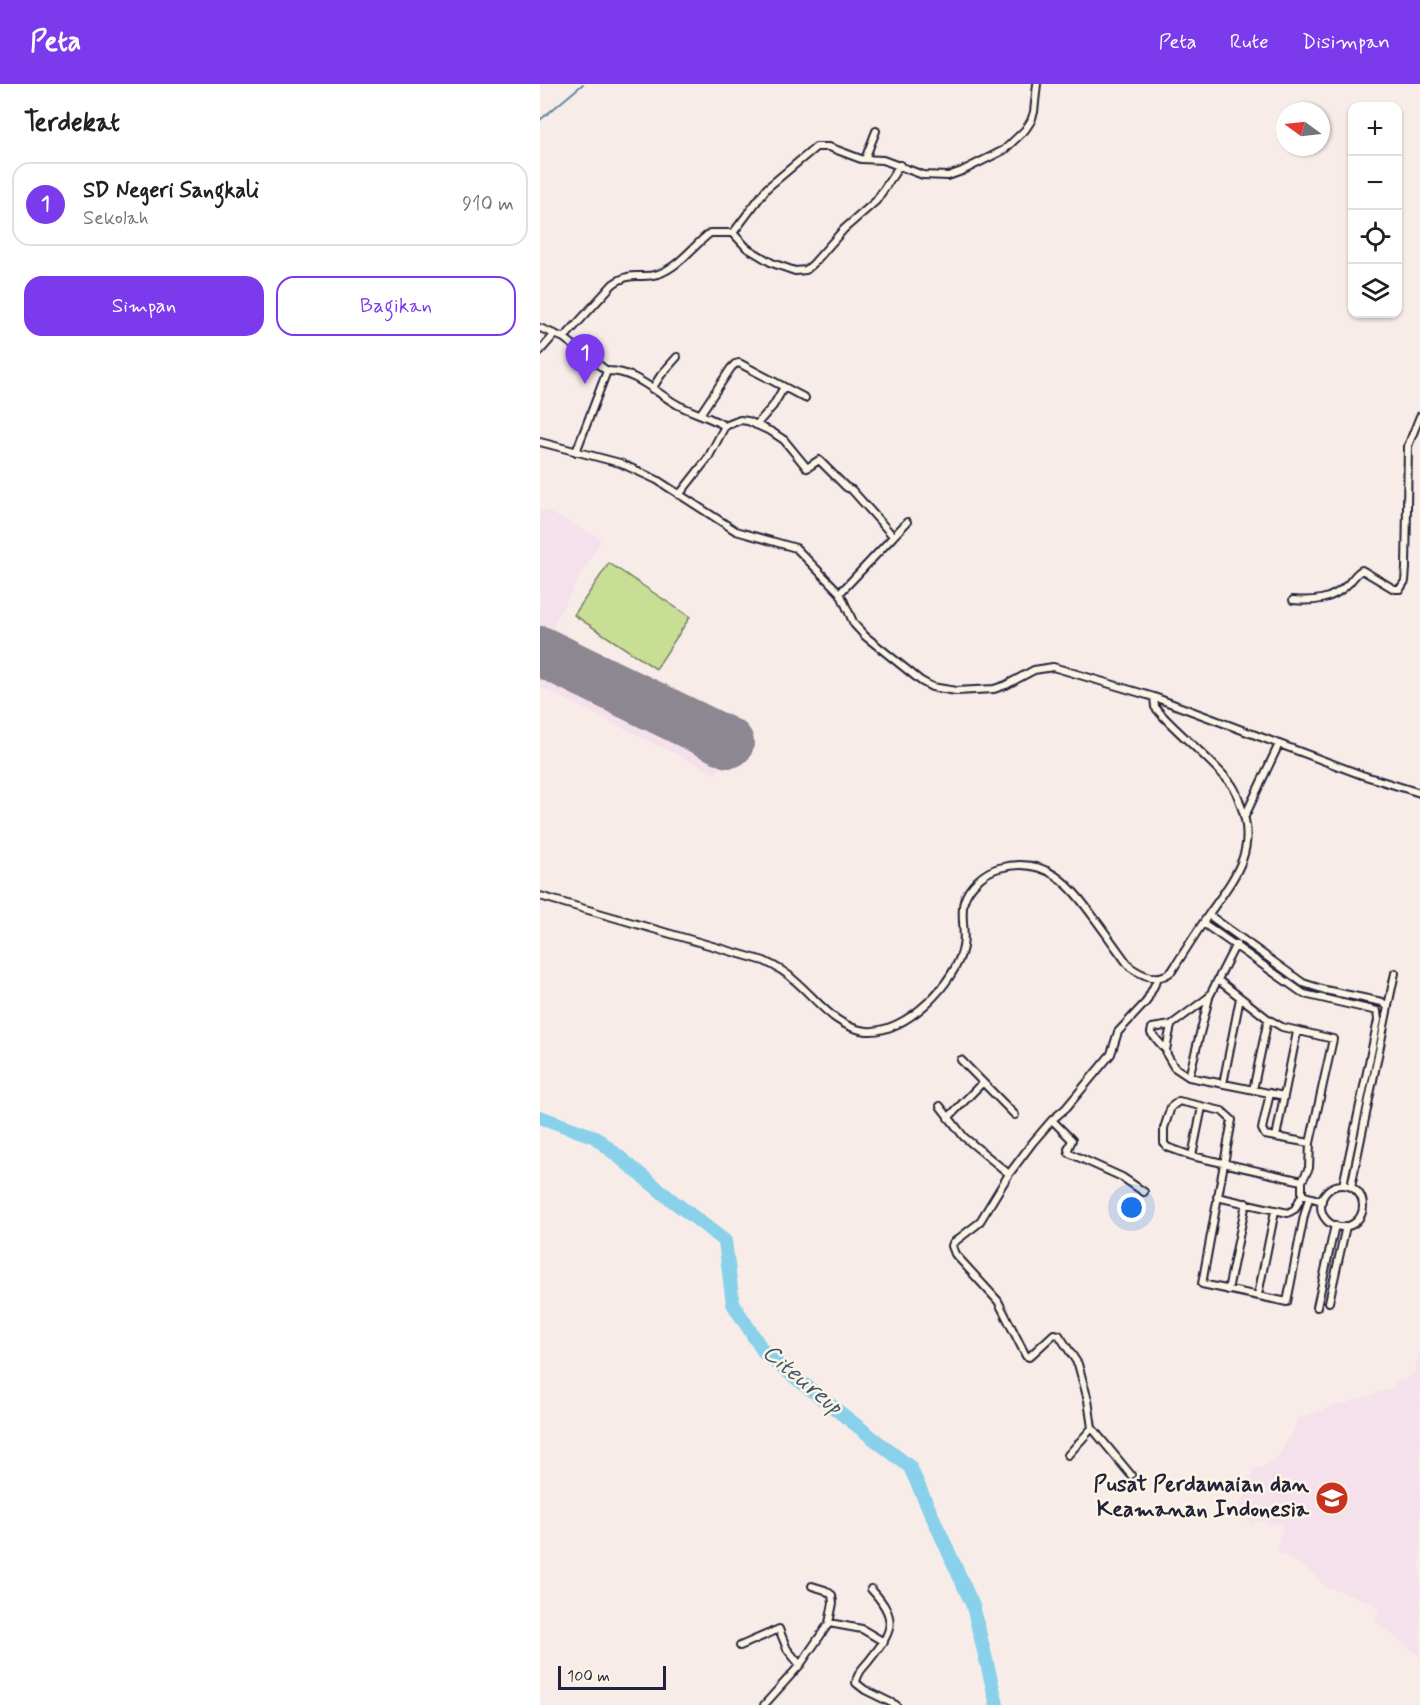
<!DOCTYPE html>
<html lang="id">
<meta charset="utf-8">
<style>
body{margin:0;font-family:Mynerve,sans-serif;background:#f2f2f2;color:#202124}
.controls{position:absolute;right:18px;top:18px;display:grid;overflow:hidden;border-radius:12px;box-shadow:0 2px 4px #0004}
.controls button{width:54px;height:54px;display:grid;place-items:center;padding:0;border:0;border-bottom:2px solid #e0e0e0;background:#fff;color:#202124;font:30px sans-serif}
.compass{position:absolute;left:736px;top:18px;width:54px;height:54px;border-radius:50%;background:#fff;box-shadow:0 2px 4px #0004;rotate:285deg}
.scale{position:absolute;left:18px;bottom:15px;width:108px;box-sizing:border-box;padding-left:6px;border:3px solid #22223b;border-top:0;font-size:16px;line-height:21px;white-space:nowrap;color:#22223b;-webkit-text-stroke:4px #fcf5e5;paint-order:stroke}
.you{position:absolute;left:592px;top:1124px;width:21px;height:21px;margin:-15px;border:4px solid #fff;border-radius:50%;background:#1a73e8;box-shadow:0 0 0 9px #1a73e833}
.badge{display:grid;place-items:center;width:39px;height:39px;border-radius:50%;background:#7c3aed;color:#fff;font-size:20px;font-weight:700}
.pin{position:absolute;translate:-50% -50px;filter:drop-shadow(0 2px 3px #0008)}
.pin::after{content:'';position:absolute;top:32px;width:21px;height:18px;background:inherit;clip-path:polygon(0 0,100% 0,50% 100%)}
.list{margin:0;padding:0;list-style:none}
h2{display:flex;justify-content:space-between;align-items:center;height:78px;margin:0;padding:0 24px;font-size:26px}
h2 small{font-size:20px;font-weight:400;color:#757577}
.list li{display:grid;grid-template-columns:39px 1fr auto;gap:18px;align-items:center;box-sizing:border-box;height:84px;margin:0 12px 12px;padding:0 12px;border:2px solid #e0e0e0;border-radius:18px}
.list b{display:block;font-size:22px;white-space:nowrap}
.list p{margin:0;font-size:20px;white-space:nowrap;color:#757577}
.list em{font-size:20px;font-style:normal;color:#757577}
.actions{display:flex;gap:12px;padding:18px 24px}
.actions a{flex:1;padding:14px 0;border:2px solid #7c3aed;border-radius:18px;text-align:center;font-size:21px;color:#7c3aed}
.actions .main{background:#7c3aed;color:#fff}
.icon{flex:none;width:33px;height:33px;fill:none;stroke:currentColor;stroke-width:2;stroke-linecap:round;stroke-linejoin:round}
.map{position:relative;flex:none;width:880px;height:1621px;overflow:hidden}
header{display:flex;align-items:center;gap:36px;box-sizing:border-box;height:84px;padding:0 30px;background:#7c3aed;color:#fff}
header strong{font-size:28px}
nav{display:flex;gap:33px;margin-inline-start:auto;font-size:21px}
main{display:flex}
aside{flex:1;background:#fff}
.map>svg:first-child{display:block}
.built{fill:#f4e1eb}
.green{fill:#c7de94;stroke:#748068;stroke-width:1.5}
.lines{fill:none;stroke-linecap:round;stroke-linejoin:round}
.stream{stroke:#608ba4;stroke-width:2}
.river{stroke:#89d1ea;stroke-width:14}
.runway{stroke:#8d8792;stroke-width:50}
.street-casing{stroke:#22223b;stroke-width:10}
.street{stroke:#fcf5e5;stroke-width:6}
.labels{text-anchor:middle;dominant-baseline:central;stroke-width:5;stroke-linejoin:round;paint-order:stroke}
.poi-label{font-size:22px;font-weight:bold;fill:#22223b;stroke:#fcf5e5;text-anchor:end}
.water-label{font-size:24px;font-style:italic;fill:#415770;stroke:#fcf5e5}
</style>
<header>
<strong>Peta</strong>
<nav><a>Peta</a><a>Rute</a><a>Disimpan</a></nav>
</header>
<main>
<aside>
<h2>Terdekat<small></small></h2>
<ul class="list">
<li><span class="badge">1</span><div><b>SD Negeri Sangkali</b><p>Sekolah</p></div><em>910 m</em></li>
</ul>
<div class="actions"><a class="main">Simpan</a><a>Bagikan</a></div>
</aside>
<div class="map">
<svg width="880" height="1621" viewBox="0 0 880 1621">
<rect width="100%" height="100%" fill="#f8ece8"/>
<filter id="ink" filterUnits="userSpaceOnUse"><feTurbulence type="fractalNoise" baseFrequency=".0167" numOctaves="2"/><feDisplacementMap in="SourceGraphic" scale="12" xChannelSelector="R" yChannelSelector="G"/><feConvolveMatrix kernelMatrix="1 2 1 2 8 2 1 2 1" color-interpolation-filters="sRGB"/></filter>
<g filter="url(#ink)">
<path class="built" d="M0,427H7L61,455L12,543L201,648L176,690L0,603Z
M880,1269V1572L835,1538L840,1525L829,1517L797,1506L787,1505L771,1488L737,1467L743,1441L715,1436L713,1442L698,1424L709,1404L713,1385L725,1382L736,1375L754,1346L758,1334L853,1304L857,1297L867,1296L874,1288Z"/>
<path class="green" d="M69,479L150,533L116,585L34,531Z"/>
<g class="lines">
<path class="stream" d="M0,36L43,0"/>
<path class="river" d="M0,1033L55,1053L129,1114L185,1157L193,1220L225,1270L370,1383L433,1522L457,1621"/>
<path class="runway" d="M0,567L189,659"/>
<defs>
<path id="street" d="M325,75L336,47
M193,149L207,164L232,179L255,187L266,186L273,180L304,145L336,117L360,81
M0,244L24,254L67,287L36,368
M24,254L73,200C93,186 99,196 118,190C139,183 153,162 170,149H193L227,104L276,63H289L321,75L343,76L383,91L408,92L422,87L464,66L485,46L491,37L494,28L497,0
M0,267L15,250
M67,287C94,286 116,309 138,321C154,329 170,333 185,342L200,336L208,337L232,348L244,356L267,384L279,376L306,403L312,406L353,452
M112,305L121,291L137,273
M161,329L191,284L195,280L199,279L265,314
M216,341L233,322L244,303
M0,358L80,379L117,396L196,447L256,464L300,509L314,540L325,552L381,597L392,603L416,607L454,605L466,601L494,586L513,583L614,613L822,691L880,709
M139,411L168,374L185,342
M300,509L367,438
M753,516C774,518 792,516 808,500C813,495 816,489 822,486L854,505H860L865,497L866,484L868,362L880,332
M705,732L739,660
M0,812L224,877C235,882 245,887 254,896C277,915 295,944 327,947C366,950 416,898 423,863C426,848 420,832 424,817C429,802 444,788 459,784C507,771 530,801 555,835C567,851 578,867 590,883C603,892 618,899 632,887C644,868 656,849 669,830C694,794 718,767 701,722C699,715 696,707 692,701C671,675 643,654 621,630L615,623L614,613
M669,831L763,899L785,906L842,918L848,923L811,1103
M663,839L764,910L837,927L838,936L803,1101
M696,860L669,913L631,941L612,944L611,949L626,966L627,971L634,983L649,993L744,1012L736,1053L770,1059
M678,896L728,935L742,943L793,955L770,1059L769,1084L762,1097V1111L782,1117
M848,922L855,889
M626,966L631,941
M421,976L475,1031
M649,993L669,914
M683,1000L700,914
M713,1006L728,935
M730,1009L722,1045L725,1051L736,1053
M744,1012L757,948
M400,1022L424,1053L469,1090
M408,1034L442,999
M512,1036L532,1056L528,1065L529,1069L582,1093L604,1108
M652,1072L662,1023
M762,1097L652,1072L627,1063L624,1059V1044L631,1023L639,1017L682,1027L692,1036L662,1200L747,1218L764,1132L769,1114
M781 1122a21 21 0 1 1 42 0a21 21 0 1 1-42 0Z
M677,1113L748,1129L755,1125L762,1111
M688,1206L706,1119
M718,1211L735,1127
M789,1218L806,1142
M777,1223L795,1141
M528,1371L552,1344
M591,1391L552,1344L548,1316L538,1280L519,1251L514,1250L489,1273L486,1272L458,1217L415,1170L412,1162L413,1159L439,1139L469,1090L493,1058L512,1036L526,1024L571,970L578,948L606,918L618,894
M272,1502L285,1506L292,1511L293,1519L289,1539
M331,1505C361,1537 351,1549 328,1578C322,1585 317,1590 316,1599L325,1606L356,1621
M200,1562L239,1545L247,1565L260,1581
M224,1621L260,1581L289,1539L322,1545L344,1558"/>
</defs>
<use href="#street" class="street-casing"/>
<use href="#street" class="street"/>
</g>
</g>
<defs>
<symbol id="university-disc" viewBox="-11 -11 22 22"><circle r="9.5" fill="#c8321e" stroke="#fcf5e5"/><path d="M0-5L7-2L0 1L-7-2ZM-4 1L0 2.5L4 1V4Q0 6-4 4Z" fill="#fff"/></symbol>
</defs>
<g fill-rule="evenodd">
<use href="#university-disc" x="773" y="1395" width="38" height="38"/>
</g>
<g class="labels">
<g class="poi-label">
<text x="769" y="1401">Pusat Perdamaian dan<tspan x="769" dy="25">Keamanan Indonesia</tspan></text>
</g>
<g class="water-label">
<text transform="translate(262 1296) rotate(40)">Citeureup</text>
</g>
</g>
</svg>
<div class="controls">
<button>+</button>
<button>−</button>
<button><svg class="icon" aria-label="locate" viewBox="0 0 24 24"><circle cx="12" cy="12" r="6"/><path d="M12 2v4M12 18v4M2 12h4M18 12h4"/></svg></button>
<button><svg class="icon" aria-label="layers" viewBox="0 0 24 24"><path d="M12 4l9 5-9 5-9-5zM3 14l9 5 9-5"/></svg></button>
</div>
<svg class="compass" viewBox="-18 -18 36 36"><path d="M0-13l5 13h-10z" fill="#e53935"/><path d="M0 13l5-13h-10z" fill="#757577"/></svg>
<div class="scale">100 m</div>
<div class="you"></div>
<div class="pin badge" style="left:45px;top:300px">1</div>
</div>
</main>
